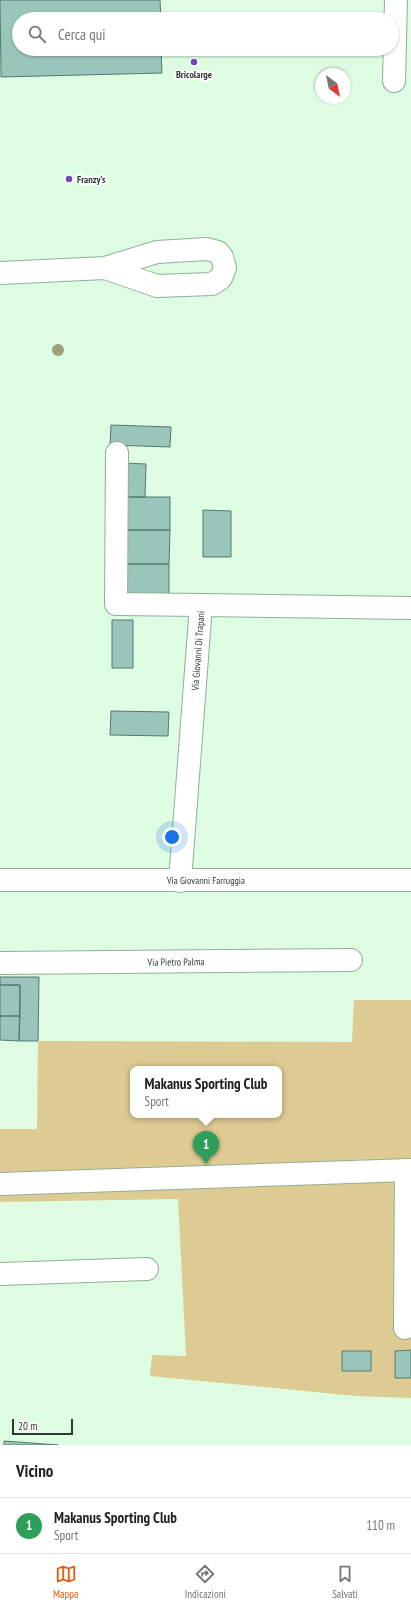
<!DOCTYPE html>
<html lang="it">
<style>
body{margin:0;font-family:"PT Sans Narrow",sans-serif;background:#f2f2f2;color:#222}
.compass{position:absolute;left:315px;top:68px;width:36px;height:36px;border-radius:50%;background:#fff;box-shadow:0 1px 3px #0004;rotate:147deg}
.scale{position:absolute;left:12px;bottom:10px;width:61px;box-sizing:border-box;padding-left:4px;border:2px solid #2e3a30;border-top:0;font-size:11px;line-height:14px;white-space:nowrap;color:#2e3a30;-webkit-text-stroke:3px #fff;paint-order:stroke}
.you{position:absolute;left:172px;top:837px;width:14px;height:14px;margin:-10px;border:3px solid #fff;border-radius:50%;background:#1a73e8;box-shadow:0 0 0 6px #1a73e833}
.badge{display:grid;place-items:center;width:26px;height:26px;border-radius:50%;background:#ea580c;color:#fff;font-size:13px;font-weight:700}
.pin{position:absolute;translate:-50% -33px;filter:drop-shadow(0 1px 2px #0008)}
.pin::after{content:'';position:absolute;top:21px;width:14px;height:12px;background:inherit;clip-path:polygon(0 0,100% 0,50% 100%)}
.popup{position:absolute;left:130px;top:1066px;width:152px;height:52px;box-sizing:border-box;display:grid;place-content:center;border-radius:8px;background:#fff;filter:drop-shadow(0 1px 3px #0005);font-size:13px;white-space:nowrap;color:#767676}
.popup b{font-size:15px;color:#222}
.popup::after{content:'';position:absolute;left:50%;top:100%;margin-left:-8px;border:8px solid transparent;border-top-color:#fff}
.list{margin:0;padding:0;list-style:none}
h2{display:flex;justify-content:space-between;align-items:center;height:52px;margin:0;padding:0 16px;font-size:17px}
h2 small{font-size:13px;font-weight:400;color:#767676}
.list li{display:grid;grid-template-columns:26px 1fr auto;gap:12px;align-items:center;box-sizing:border-box;height:56px;padding:0 16px;border-top:1px solid #e0e0e0}
.list b{display:block;font-size:15px;white-space:nowrap}
.list p{margin:0;font-size:13px;white-space:nowrap;color:#767676}
.list em{font-size:13px;font-style:normal;color:#767676}
.icon{flex:none;width:22px;height:22px;fill:none;stroke:currentColor;stroke-width:2;stroke-linecap:round;stroke-linejoin:round}
.map{position:relative;flex:none;width:411px;height:1445px;overflow:hidden}
.search{position:absolute;background:#fff;box-shadow:0 1px 3px #0004;left:12px;right:12px;top:12px;height:44px;display:flex;align-items:center;gap:10px;box-sizing:border-box;padding:0 14px;border-radius:22px;color:#767676;font-size:15px}
.sheet{height:108px;background:#fff}
nav{display:flex;justify-content:space-around;align-items:center;box-sizing:border-box;height:56px;border-top:1px solid #e0e0e0;background:#fff;font-size:11px;color:#767676}
nav a{display:grid;justify-items:center;gap:2px}
nav .on{color:#ea580c}
.map>svg:first-child{display:block}
.green{fill:#decb93;fill-rule:evenodd}
.building{fill:#9ac5ba;stroke:#517a70}
.lines{fill:none;stroke-linecap:round;stroke-linejoin:round}
.minor-casing{stroke:#92af96;stroke-width:24}
.minor{stroke:#fff;stroke-width:22}
.tree{fill:#9ca17a}
.poi-dot{fill:#7148c1;stroke:#fff;stroke-width:1.5}
.labels{text-anchor:middle;dominant-baseline:central;stroke-width:4;stroke-linejoin:round;paint-order:stroke}
.poi-label{font-size:10px;font-weight:bold;fill:#2e3a30;stroke:#fff}
.street-label{font-size:10px;fill:#2e3a30;stroke:#fff}
</style>
<div class="map">
<svg width="411" height="1445" viewBox="0 0 411 1445">
<rect width="100%" height="100%" fill="#ddfce2"/>
<path class="green" d="M354,1000H411V1398L356,1396L150,1376L152,1355L186,1356L178,1199L0,1202V1129H37L38,1041L352,1042ZM133,1069H279V1115H133Z"/>
<path class="building" d="M0,0H160L161,19H19V49H161L162,73L1,77Z
M111,425L171,427L170,447L110,445Z
M124,463L146,464L145,497H124Z
M124,497H170V530H123Z
M203,510L231,511V557H203Z
M123,530H170L169,564H123Z
M123,564H169V596L122,595Z
M112,620H133V668H112Z
M111,711L169,712L168,736L110,735Z
M0,977H39L38,1041H19L20,985H0Z
M0,985H20V1016H0Z
M0,1016H20L19,1041L0,1040Z
M411,1350V1378H395V1351Z
M342,1351H371V1371H342Z
M4,1441L58,1445H4Z"/>
<g class="lines">
<defs>
<g id="minor">
<path d="M394,81L396,0"/>
<path d="M0,273L105,268L157,252L207,249L218,252L222,257L225,268L221,278L212,284L157,286L105,268"/>
<path d="M117,453L116,604L201,605"/>
<path id="s1" d="M0,880H411"/>
<path id="s2" d="M180,881L201,605L411,608"/>
<path id="s3" d="M0,963L351,960"/>
<path d="M0,1184L411,1170"/>
<path d="M0,1274L147,1269"/>
<path d="M405,1328L406,1170"/>
</g>
</defs>
<use href="#minor" class="minor-casing"/>
<use href="#minor" class="minor"/>
</g>
<circle class="tree" cx="58" cy="350" r="6"/>
<g class="poi-dot">
<circle cx="194" cy="62" r="4"/>
<circle cx="69" cy="179" r="4"/>
</g>
<g class="labels">
<g class="poi-label">
<text x="194" y="74">Bricolarge</text>
<text x="77" y="179" text-anchor="start">Franzy's</text>
</g>
<g class="street-label">
<text stroke="none"><textPath href="#s2" startOffset="231">Via Giovanni Di Trapani</textPath></text>
<text stroke="none"><textPath href="#s1" startOffset="206">Via Giovanni Farruggia</textPath></text>
<text stroke="none"><textPath href="#s3" startOffset="176">Via Pietro Palma</textPath></text>
</g>
</g>
</svg>
<svg class="compass" viewBox="-18 -18 36 36"><path d="M0-13l5 13h-10z" fill="#e53935"/><path d="M0 13l5-13h-10z" fill="#767676"/></svg>
<div class="scale">20 m</div>
<div class="you"></div>
<div class="pin badge" style="left:206px;top:1164px;background:#2e9e5b">1</div>
<div class="popup"><b>Makanus Sporting Club</b>Sport</div>
<div class="search"><svg class="icon" aria-label="search" viewBox="0 0 24 24"><circle cx="10" cy="10" r="6"/><path d="M15 15l6 6"/></svg>Cerca qui</div>
</div>
<section class="sheet">
<h2>Vicino<small></small></h2>
<ul class="list">
<li><span class="badge" style="background:#2e9e5b">1</span><div><b>Makanus Sporting Club</b><p>Sport</p></div><em>110 m</em></li>
</ul>
</section>
<nav>
<a class="on"><svg class="icon" aria-label="map" viewBox="0 0 24 24"><path d="M3 6l6-2 6 2 6-2v14l-6 2-6-2-6 2zM9 4v14M15 6v14"/></svg>Mappa</a>
<a><svg class="icon" aria-label="directions" viewBox="0 0 24 24"><path d="M12 3l9 9-9 9-9-9zM9 14v-3h6M13 9l2 2-2 2"/></svg>Indicazioni</a>
<a><svg class="icon" aria-label="saved" viewBox="0 0 24 24"><path d="M7 4h10v16l-5-4-5 4z"/></svg>Salvati</a>
</nav>
